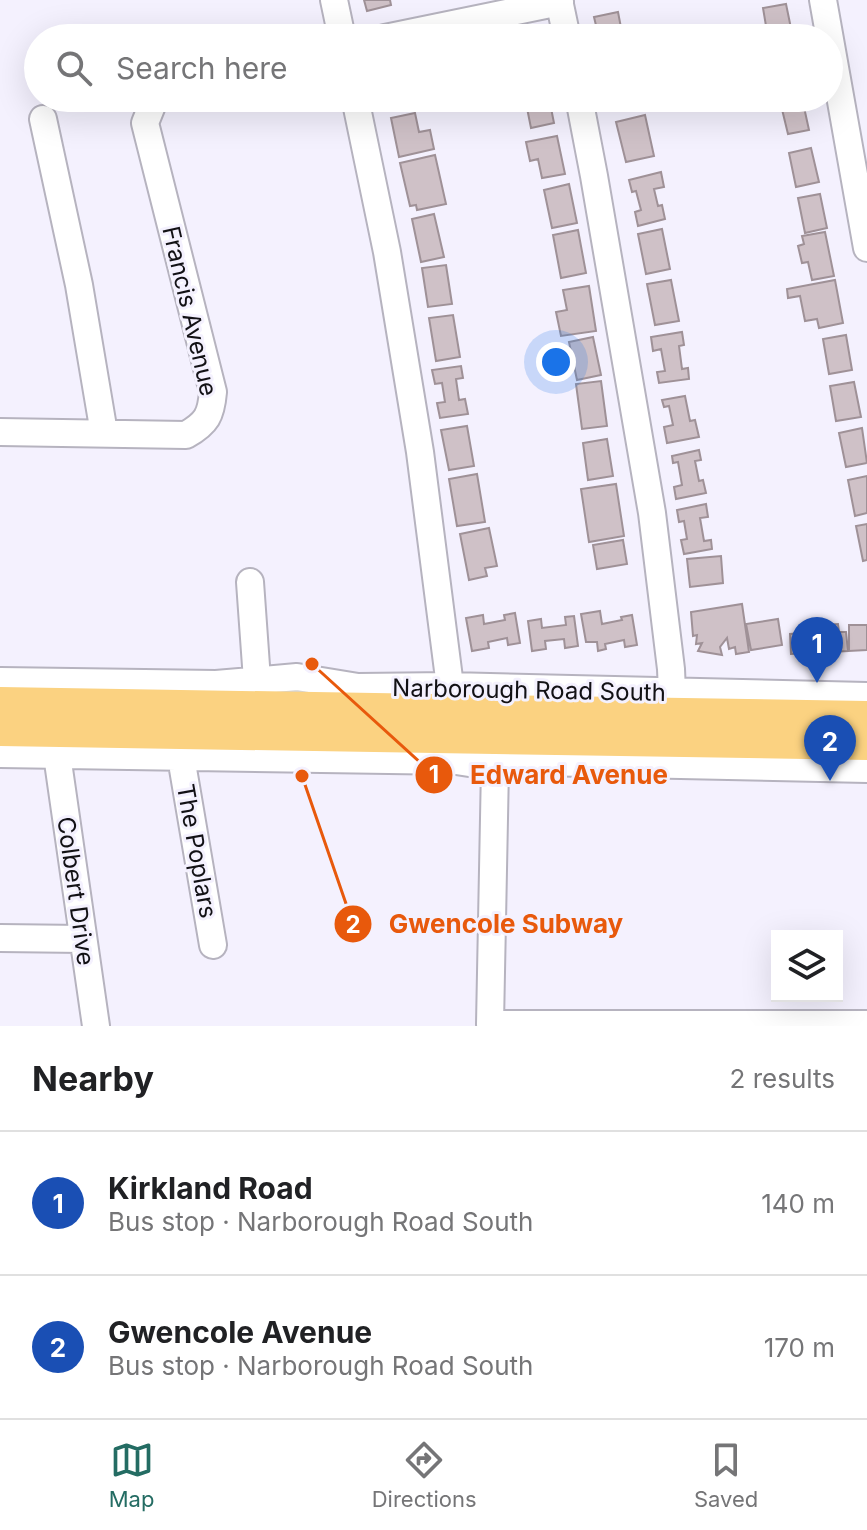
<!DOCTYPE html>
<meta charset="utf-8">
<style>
body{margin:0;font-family:Inter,sans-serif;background:#f2f2f2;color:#202124}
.controls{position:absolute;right:24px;bottom:24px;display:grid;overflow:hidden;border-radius:0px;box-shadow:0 8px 32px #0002}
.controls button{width:72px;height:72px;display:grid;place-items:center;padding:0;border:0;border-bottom:2px solid #e0e0e0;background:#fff;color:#202124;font:40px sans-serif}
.you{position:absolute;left:556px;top:362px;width:28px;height:28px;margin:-20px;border:6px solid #fff;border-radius:50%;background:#1a73e8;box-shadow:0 0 0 12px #1a73e833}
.badge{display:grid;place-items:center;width:52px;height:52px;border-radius:50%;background:#246c63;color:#fff;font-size:26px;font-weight:700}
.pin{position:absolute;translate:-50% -66px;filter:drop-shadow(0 2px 4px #0008)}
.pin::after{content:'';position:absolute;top:42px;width:28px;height:24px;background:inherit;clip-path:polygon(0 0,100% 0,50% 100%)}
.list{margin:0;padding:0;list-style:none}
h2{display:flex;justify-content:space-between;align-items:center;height:104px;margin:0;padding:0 32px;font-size:34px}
h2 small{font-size:26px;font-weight:400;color:#757577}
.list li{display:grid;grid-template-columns:52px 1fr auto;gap:24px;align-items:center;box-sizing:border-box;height:144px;padding:0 32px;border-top:2px solid #e0e0e0}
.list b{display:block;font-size:30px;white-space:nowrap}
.list p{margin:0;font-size:26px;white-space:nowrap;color:#757577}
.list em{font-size:26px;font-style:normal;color:#757577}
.icon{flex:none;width:44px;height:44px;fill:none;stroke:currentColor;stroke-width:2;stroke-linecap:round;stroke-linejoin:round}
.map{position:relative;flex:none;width:867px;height:1026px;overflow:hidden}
.search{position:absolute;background:#fff;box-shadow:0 8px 32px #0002;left:24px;right:24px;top:24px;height:88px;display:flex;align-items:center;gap:20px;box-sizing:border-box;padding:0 28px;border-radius:44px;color:#757577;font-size:30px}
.sheet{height:392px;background:#fff}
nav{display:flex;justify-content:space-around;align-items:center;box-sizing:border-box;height:112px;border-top:2px solid #e0e0e0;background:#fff;font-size:22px;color:#757577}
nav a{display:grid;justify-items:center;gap:4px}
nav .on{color:#246c63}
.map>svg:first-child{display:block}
.building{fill:#cfc1c7;stroke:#9f9197;stroke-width:2}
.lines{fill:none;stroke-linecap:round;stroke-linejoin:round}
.minor-casing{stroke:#b6b3bf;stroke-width:30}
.major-casing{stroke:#d4d4d5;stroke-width:38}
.minor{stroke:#fff;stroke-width:26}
.major{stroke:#fbd281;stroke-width:34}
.labels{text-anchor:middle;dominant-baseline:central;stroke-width:6;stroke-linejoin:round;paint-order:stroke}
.street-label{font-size:24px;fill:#121115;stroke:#f4f1fe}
.leader{fill:none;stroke:#e8590c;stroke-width:3}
.callout-dot{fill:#e8590c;stroke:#f4f1fe;stroke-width:3}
.mark-label{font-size:24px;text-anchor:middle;font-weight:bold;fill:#fff}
.callout-label{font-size:26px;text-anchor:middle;font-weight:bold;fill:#e8590c;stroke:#f4f1fe;stroke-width:6;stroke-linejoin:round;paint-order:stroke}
</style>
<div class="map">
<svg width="867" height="1026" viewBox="0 0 867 1026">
<rect width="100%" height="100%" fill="#f4f1fe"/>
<path class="building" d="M364,0H390L391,5L367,11Z
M786,4L793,38H768L763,8Z
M618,12L623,38H599L594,17Z
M535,32L537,38H513L514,37Z
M387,98H414L415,103L389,108Z
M525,98H549L554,123L531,128Z
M613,98H637V99L614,104Z
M795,98H802L809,130L788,134L780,101Z
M415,113L419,132L430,130L434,149L399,157L391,118Z
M645,115L654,156L626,162L616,122Z
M557,136L565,174L542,178L538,159L530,161L526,142Z
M811,148L819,182L796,187L789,153Z
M435,155L446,204L417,210L416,205L410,206L400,163Z
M661,172L664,187L654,189L658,206L662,205L665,219L638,226L635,212L641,210L636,191L632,192L629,180Z
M569,184L577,223L552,228L544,190Z
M820,194L827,228L805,233L798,198Z
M434,214L444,257L421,262L412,219Z
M662,229L670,269L646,274L638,234Z
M578,230L586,273L561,278L553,235Z
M825,232L834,276L812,280L808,262L802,263L798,246L804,244L802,236Z
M446,265L452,304L428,307L422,268Z
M671,280L679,321L655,325L647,284Z
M835,280L843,323L819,328L817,319L805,321L800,296L788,298L787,289Z
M589,286L596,331L561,336L556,312L567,310L563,290Z
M453,315L460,357L436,361L429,318Z
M682,332L684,345L679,346L682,369L688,368L689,379L659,383L657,372L665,371L661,349L653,351L651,337Z
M846,335L852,370L829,374L823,339Z
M593,337L601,375L577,380L569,342Z
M461,366L463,378L456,379L459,400L465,399L468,414L440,418L437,403L445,402L442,383L435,384L432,370Z
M601,381L607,426L582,429L576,384Z
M854,382L861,417L836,421L830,386Z
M685,396L690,421L695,420L699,437L667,443L664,427L673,425L669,406L664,407L662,400Z
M467,426L474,466L449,470L441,430Z
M862,428L867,463L846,467L839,433Z
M607,439L613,476L588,480L583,443Z
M699,450L701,460L695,461L699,481L703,480L706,493L676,499L674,487L682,485L678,462L673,463L672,456Z
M477,474L485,522L457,526L449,479Z
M867,476V513L855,516L848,480Z
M616,484L624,536L589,542L581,489Z
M706,504L708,517L700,518L704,541L711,540L712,549L684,554L681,540L687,539L684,521L679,522L677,510Z
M867,524V560L863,561L856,526Z
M489,528L497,566L485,568L487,576L469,580L460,534Z
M623,540L627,564L597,569L593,545Z
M721,556L723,583L690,587L687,559Z
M742,604L749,652L736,654L735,647L729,649L727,638L720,647L722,655L698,651L702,643L696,644L697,635L693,636L691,612Z
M600,611L602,624L622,620L621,617L632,615L637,645L625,647L624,640L605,644L606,649L598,651L597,642H586L581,614Z
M515,613L520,643L508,645L507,638L488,642L489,648L472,651L466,618L483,615L484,624L505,620L504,615Z
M574,616L578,646L565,648L564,639L545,641L546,649L532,651L528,621L541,619L542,628L566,625L565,617Z
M778,619L782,645L751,650L746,624Z
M838,624L839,632H846L848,651L791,654L790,634L804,633L803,626Z
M849,625H867V650L849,651Z"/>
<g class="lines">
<defs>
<path id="minor" d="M334,0L342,38
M559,0L567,38
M823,0L867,248
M385,38L560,2
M355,98L387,252L420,452L450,686
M579,98L594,176L652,513L671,669L672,692
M43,119L79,285L104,433
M0,432L186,435C207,423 211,415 213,392L145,123L155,98
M250,582L257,680
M0,681L216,684L297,677L358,687L450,686L867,696
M0,754L456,761L495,767L537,762L867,769
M57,755L96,1026
M183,758V769L213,945
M495,767L490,1024H867
M0,938L83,939"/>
<path id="major" d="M0,704L867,718
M0,729L867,743"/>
</defs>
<use href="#minor" class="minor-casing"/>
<use href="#major" class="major-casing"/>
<use href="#minor" class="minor"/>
<use href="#major" class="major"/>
</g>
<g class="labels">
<g class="street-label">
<text transform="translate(190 311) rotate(77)">Francis Avenue</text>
<text transform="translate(529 690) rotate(1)">Narborough Road South</text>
<text transform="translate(197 851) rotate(80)">The Poplars</text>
<text transform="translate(76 891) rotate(82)">Colbert Drive</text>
</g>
</g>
<path class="leader" d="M312 664L434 775M302 776L353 924"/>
<g class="callout-dot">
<circle cx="312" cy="664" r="8"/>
<circle cx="302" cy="776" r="8"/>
<circle cx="434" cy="775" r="20"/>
<circle cx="353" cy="924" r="20"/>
</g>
<g class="mark-label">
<text x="434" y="783">1</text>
<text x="353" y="933">2</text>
</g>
<g class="callout-label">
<text x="569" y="784">Edward Avenue</text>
<text x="506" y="933">Gwencole Subway</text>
</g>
</svg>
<div class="controls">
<button><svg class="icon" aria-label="layers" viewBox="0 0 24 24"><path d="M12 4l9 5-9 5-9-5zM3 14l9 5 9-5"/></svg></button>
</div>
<div class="you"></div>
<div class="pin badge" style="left:817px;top:683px;background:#1a4fb4">1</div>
<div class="pin badge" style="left:830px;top:781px;background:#1a4fb4">2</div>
<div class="search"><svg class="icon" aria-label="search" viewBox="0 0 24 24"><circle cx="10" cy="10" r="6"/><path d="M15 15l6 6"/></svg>Search here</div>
</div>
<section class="sheet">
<h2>Nearby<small>2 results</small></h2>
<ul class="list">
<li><span class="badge" style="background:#1a4fb4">1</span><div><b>Kirkland Road</b><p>Bus stop · Narborough Road South</p></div><em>140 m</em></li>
<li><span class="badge" style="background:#1a4fb4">2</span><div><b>Gwencole Avenue</b><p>Bus stop · Narborough Road South</p></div><em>170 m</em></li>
</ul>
</section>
<nav>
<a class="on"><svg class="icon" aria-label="map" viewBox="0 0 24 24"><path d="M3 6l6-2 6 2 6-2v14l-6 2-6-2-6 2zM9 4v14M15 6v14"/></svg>Map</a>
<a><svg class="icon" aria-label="directions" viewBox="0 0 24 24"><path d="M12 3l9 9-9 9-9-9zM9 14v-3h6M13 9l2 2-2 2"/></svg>Directions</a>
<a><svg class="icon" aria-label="saved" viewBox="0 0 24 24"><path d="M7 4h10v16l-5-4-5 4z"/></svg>Saved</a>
</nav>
